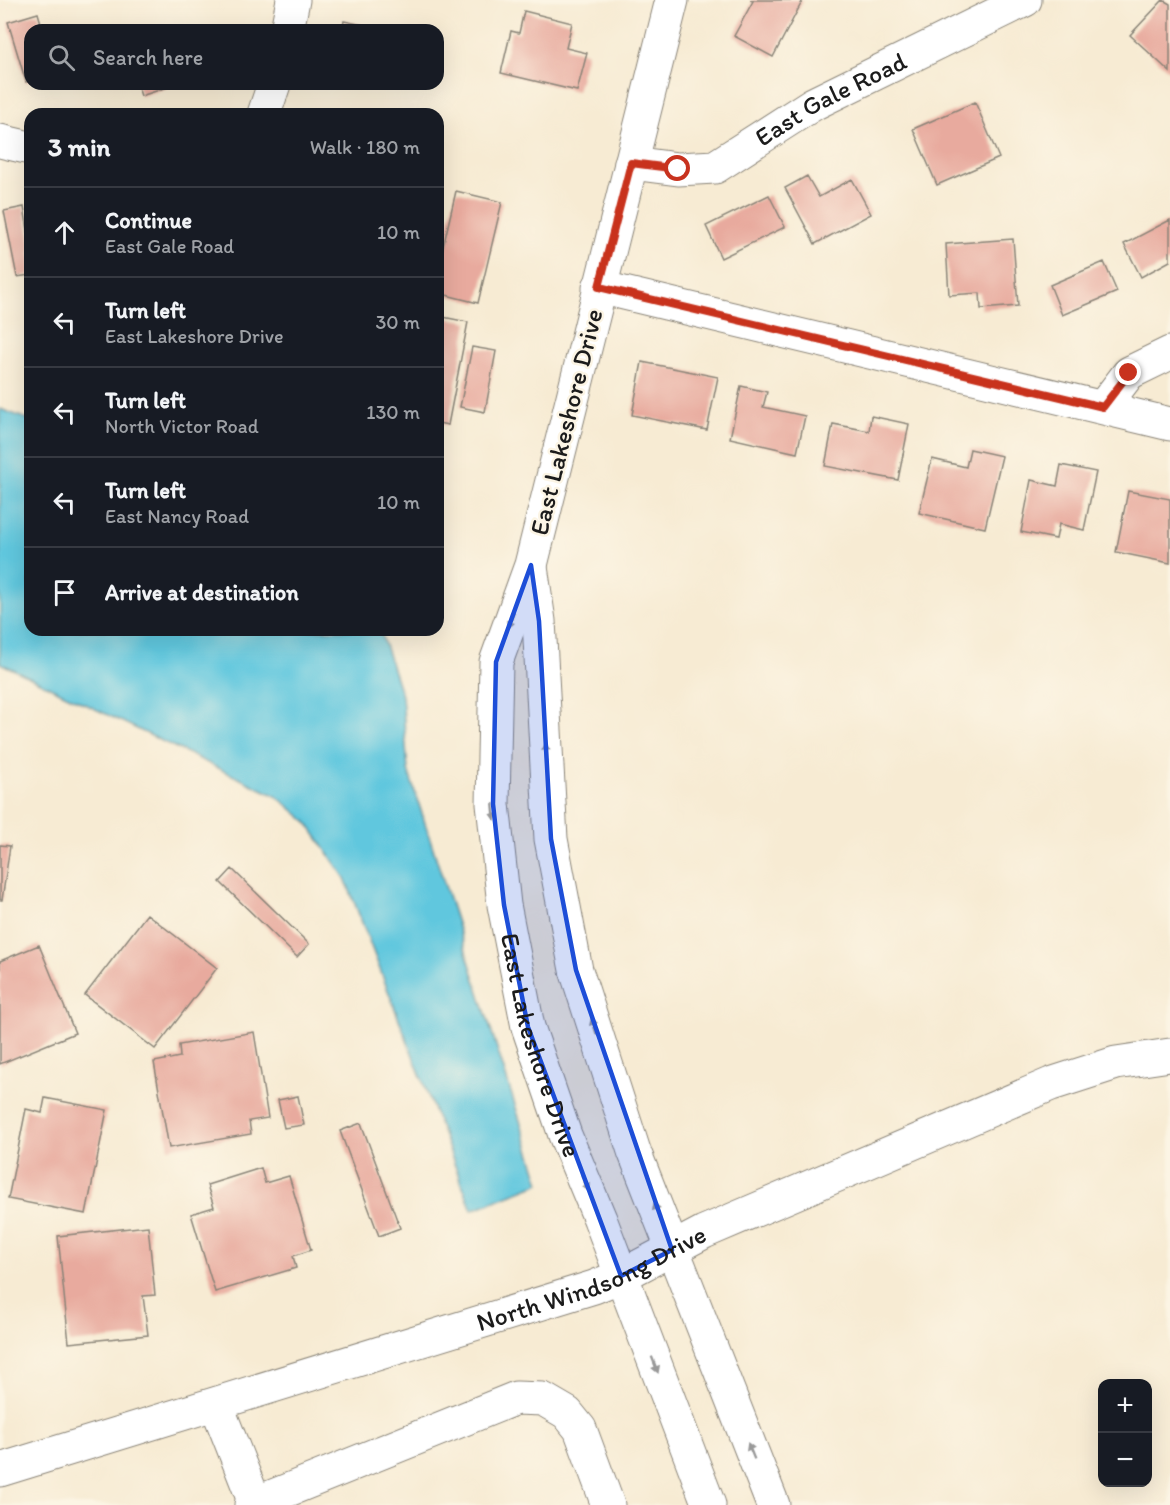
<!DOCTYPE html>
<meta charset="utf-8">
<style>
body{margin:0;font-family:Itim,sans-serif;background:#20242c;color:#f1f3f6}
.controls{position:absolute;right:18px;bottom:18px;display:grid;overflow:hidden;border-radius:12px;box-shadow:0 6px 24px #0002}
.controls button{width:54px;height:54px;display:grid;place-items:center;padding:0;border:0;border-bottom:2px solid #363941;background:#171b24;color:#f1f3f6;font:30px sans-serif}
.stop{position:absolute;width:18px;height:18px;margin:-14px;border:4px solid #c8321e;border-radius:50%;background:#fff}
.stop.end{background:#c8321e;border-color:#fff;box-shadow:0 2px 6px #0008}
.list{margin:0;padding:0;list-style:none}
h2{display:flex;justify-content:space-between;align-items:center;height:78px;margin:0;padding:0 24px;font-size:26px}
h2 small{font-size:20px;font-weight:400;color:#9ea1a6}
.list li{display:grid;grid-template-columns:39px 1fr auto;gap:18px;align-items:center;box-sizing:border-box;height:90px;padding:0 24px;border-top:2px solid #363941}
.list b{display:block;font-size:22px;white-space:nowrap}
.list p{margin:0;font-size:20px;white-space:nowrap;color:#9ea1a6}
.list em{font-size:20px;font-style:normal;color:#9ea1a6}
.icon{flex:none;width:33px;height:33px;fill:none;stroke:currentColor;stroke-width:2;stroke-linecap:round;stroke-linejoin:round}
.map{position:relative;flex:none;width:1170px;height:1505px;overflow:hidden}
.search{position:absolute;background:#171b24;box-shadow:0 6px 24px #0002;left:24px;top:24px;width:420px;height:66px;display:flex;align-items:center;gap:15px;box-sizing:border-box;padding:0 21px;border-radius:18px;color:#9ea1a6;font-size:22px}
.panel{position:absolute;background:#171b24;box-shadow:0 6px 24px #0002;left:24px;top:108px;width:420px;height:528px;border-radius:18px}
.map>svg:first-child{display:block}
.water{fill:#61c7de;stroke:#3e727d;stroke-width:1.5}
.building{fill:#e8aa9e}
.lines{fill:none;stroke-linecap:round;stroke-linejoin:round}
.minor-casing{stroke:#8a8478;stroke-width:35}
.major-casing{stroke:#8a8478;stroke-width:35}
.minor{stroke:#fff;stroke-width:33}
.major{stroke:#fff;stroke-width:33}
.oneway{fill:#999}
.route{stroke:#c8321e;stroke-width:8}
.marked{fill:#1d4ed8;fill-opacity:0.2;stroke:#1d4ed8;stroke-width:4.5;stroke-linejoin:round}
.labels{text-anchor:middle;dominant-baseline:central;stroke-width:5;stroke-linejoin:round;paint-order:stroke}
.street-label{font-size:26px;fill:#1c1c1c;stroke:#fcf5e5}
</style>
<div class="map">
<svg width="1170" height="1505" viewBox="0 0 1170 1505">
<rect width="100%" height="100%" fill="#fcf5e5"/>
<filter id="ink" filterUnits="userSpaceOnUse"><feTurbulence type="fractalNoise" baseFrequency=".0167" numOctaves="2"/><feDisplacementMap in="SourceGraphic" scale="12" xChannelSelector="R" yChannelSelector="G"/><feConvolveMatrix kernelMatrix="1 2 1 2 8 2 1 2 1" color-interpolation-filters="sRGB"/></filter>
<filter id="wash" filterUnits="userSpaceOnUse"><feTurbulence type="fractalNoise" baseFrequency=".008" numOctaves="4" result="noise"/><feDisplacementMap in="SourceGraphic" scale="24" xChannelSelector="R" yChannelSelector="G"/><feGaussianBlur stdDeviation="1.35" result="paint"/><feColorMatrix in="noise" values="0 0 0 0 0 0 0 0 0 0 0 0 0 0 0 0 0 1.4 0 .05"/><feComposite in="paint" operator="in"/></filter>
<g filter="url(#wash)">
<rect width="100%" height="100%" fill="#f7ebd3"/>
<path class="water" d="M0,409L30,420V630H380L402,696L408,770L540,1183L472,1210L345,878L306,821L276,796L0,663Z"/>
<g id="blocks">
<path class="building" d="M750,0H803L773,57L734,36L753,1Z
M1163,0L1170,4V72L1130,35Z
M524,11L572,23L566,48L587,53L577,91L501,73L511,31L519,33Z
M38,13L43,30H30V81L26,82L8,22Z
M344,21L383,29V30H342Z
M137,84H170L171,86L141,96Z
M975,102L999,158L937,185L913,129Z
M807,176L819,197L852,179L871,214L815,244L785,188Z
M456,191L502,202L478,303L438,293V269Z
M769,195L785,227L721,258L706,226Z
M24,207L30,242V275L17,277L4,211Z
M1170,220V261L1141,277L1124,244Z
M1013,239L1018,306L981,309L980,293L949,295L946,244Z
M1104,262L1117,292L1062,315L1050,285Z
M438,316L468,322L448,425L438,423Z
M472,347L496,351L485,412L460,407Z
M642,362L718,377L707,430L632,415Z
M741,386L767,392L763,407L805,416L797,453L730,438Z
M871,416L909,424L898,480L825,466L833,424L869,431Z
M970,449L1002,456L985,528L919,513L932,459L966,467Z
M1061,465L1096,472L1084,530L1059,524L1056,539L1021,532L1031,480L1057,486Z
M1128,491L1170,499V563L1116,552Z
M0,845L10,846L2,900H0Z
M232,869L309,944L297,957L220,882Z
M147,914L217,968L155,1049L85,995Z
M39,945L75,1033L0,1064V961Z
M254,1032L268,1118L249,1121L251,1134L169,1148L154,1062L180,1057L179,1045Z
M298,1096L304,1125L284,1128L278,1100Z
M45,1098L107,1110L86,1214L8,1199L26,1109L42,1113Z
M361,1123L400,1228L379,1236L340,1131Z
M261,1168L265,1183L289,1176L311,1250L293,1256L296,1268L215,1292L191,1214L214,1207L207,1185Z
M148,1226L155,1295L143,1296L148,1335L69,1343L58,1236Z"/>
</g>
</g>
<g filter="url(#ink)">
<use href="#blocks" fill-opacity="0" stroke="#8a8478" stroke-width="1.5"/>
<g class="lines">
<defs>
<g id="minor">
<path d="M287,30L293,0"/>
<path d="M264,114L274,84"/>
<path d="M0,141L30,148"/>
<path id="s1" d="M631,163L678,169L715,167L813,104L1025,0"/>
<path d="M599,287L1170,424"/>
<path d="M1103,407L1129,373L1170,353"/>
<path d="M216,1404L255,1503"/>
<path id="s2" d="M0,1470L594,1287L621,1276L704,1232L1051,1084L1116,1063L1170,1055"/>
<path d="M251,1505L516,1398L543,1399L567,1413L580,1429L608,1505"/>
</g>
<g id="major">
<path id="s3" d="M672,0L531,565L496,662L493,804L504,905L528,1027L565,1135L600,1219L709,1505"/>
<path d="M531,567L539,621L551,839L576,970L634,1151L773,1505"/>
</g>
</defs>
<use href="#minor" class="minor-casing"/>
<use href="#major" class="major-casing"/>
<use href="#minor" class="minor"/>
<use href="#major" class="major"/>
</g>
<defs><path id="oneway-solid" d="M-6-.8H1V-3.2L6.5 0L1 3.2V.8H-6Z" transform="scale(1.5)"/></defs>
<g class="oneway">
<use href="#oneway-solid" transform="translate(511 620) rotate(110)"/>
<use href="#oneway-solid" transform="translate(546 752) rotate(-93)"/>
<use href="#oneway-solid" transform="translate(494 812) rotate(85)"/>
<use href="#oneway-solid" transform="translate(594 1026) rotate(-108)"/>
<use href="#oneway-solid" transform="translate(585 1183) rotate(67)"/>
<use href="#oneway-solid" transform="translate(657 1211) rotate(-111)"/>
<use href="#oneway-solid" transform="translate(655 1365) rotate(69)"/>
<use href="#oneway-solid" transform="translate(751 1451) rotate(-112)"/>
</g>
</g>
<g class="lines" filter="url(#ink)">
<path class="route" d="M678,169L631,163L599,287L1103,407L1129,373"/>
</g>
<path class="marked" d="M531,565L539,621L551,839L576,970L672,1250L621,1276L528,1027L504,905L493,804L496,662Z"/>
<g class="labels">
<g class="street-label">
<text stroke="none"><textPath href="#s1" startOffset="219">East Gale Road</textPath></text>
<text transform="translate(566 422) rotate(-76)">East Lakeshore Drive</text>
<text stroke="none"><textPath href="#s3" startOffset="1074">East Lakeshore Drive</textPath></text>
<text stroke="none"><textPath href="#s2" startOffset="622">North Windsong Drive</textPath></text>
</g>
</g>
</svg>
<div class="controls">
<button>+</button>
<button>−</button>
</div>
<div class="stop" style="left:678px;top:169px"></div>
<div class="stop end" style="left:1129px;top:373px"></div>
<div class="search"><svg class="icon" aria-label="search" viewBox="0 0 24 24"><circle cx="10" cy="10" r="6"/><path d="M15 15l6 6"/></svg>Search here</div>
<section class="panel">
<h2>3 min<small>Walk · 180 m</small></h2>
<ul class="list">
<li><svg class="icon" aria-label="ahead" viewBox="0 0 24 24"><path d="M12 20V5M6 11l6-6 6 6"/></svg><div><b>Continue</b><p>East Gale Road</p></div><em>10 m</em></li>
<li><svg class="icon" aria-label="left" viewBox="0 0 24 24"><path d="M17 20v-9H6M10 6l-5 5 5 5"/></svg><div><b>Turn left</b><p>East Lakeshore Drive</p></div><em>30 m</em></li>
<li><svg class="icon" aria-label="left" viewBox="0 0 24 24"><path d="M17 20v-9H6M10 6l-5 5 5 5"/></svg><div><b>Turn left</b><p>North Victor Road</p></div><em>130 m</em></li>
<li><svg class="icon" aria-label="left" viewBox="0 0 24 24"><path d="M17 20v-9H6M10 6l-5 5 5 5"/></svg><div><b>Turn left</b><p>East Nancy Road</p></div><em>10 m</em></li>
<li><svg class="icon" aria-label="arrive" viewBox="0 0 24 24"><path d="M6 21V4h12l-3 4 3 4H6"/></svg><div><b>Arrive at destination</b></div></li>
</ul>
</section>
</div>
